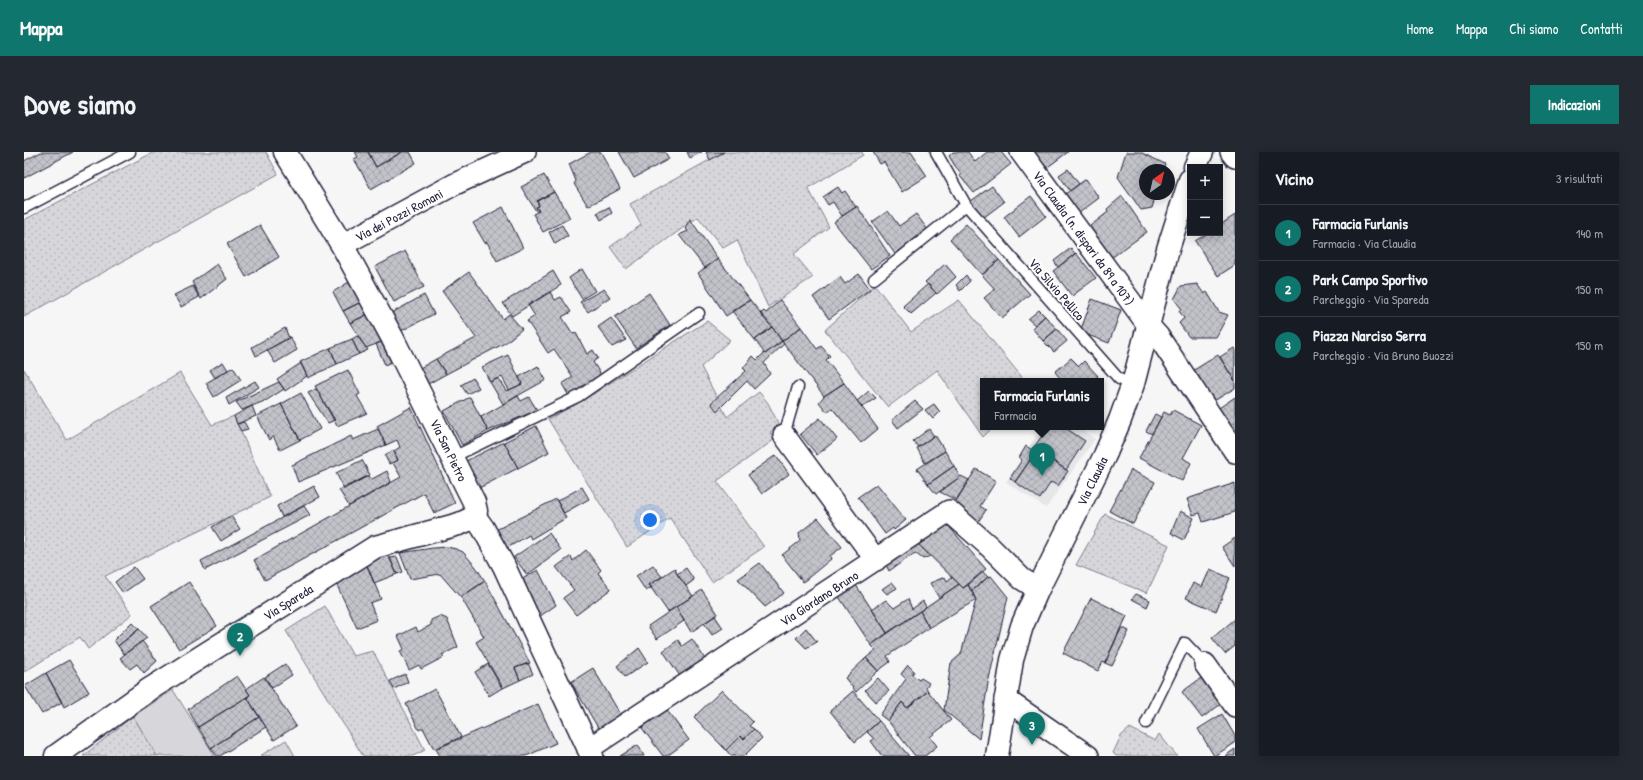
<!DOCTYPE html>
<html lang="it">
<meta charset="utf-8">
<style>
body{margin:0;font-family:"Patrick Hand",sans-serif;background:#242831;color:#f1f3f6}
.controls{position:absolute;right:12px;top:12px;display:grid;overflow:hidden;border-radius:0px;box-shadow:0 2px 10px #0003}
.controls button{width:36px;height:36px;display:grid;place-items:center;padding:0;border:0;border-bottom:1px solid #363941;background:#171b24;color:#f1f3f6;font:20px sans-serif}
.compass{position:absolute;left:1115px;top:12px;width:36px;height:36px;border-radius:50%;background:#171b24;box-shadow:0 2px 10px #0003;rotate:34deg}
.you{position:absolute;left:626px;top:368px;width:14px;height:14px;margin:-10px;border:3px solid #fff;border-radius:50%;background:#1a73e8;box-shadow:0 0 0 6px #1a73e833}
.badge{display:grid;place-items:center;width:26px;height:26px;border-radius:50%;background:#0f766e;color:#fff;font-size:13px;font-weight:700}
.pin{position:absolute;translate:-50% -33px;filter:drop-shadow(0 1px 2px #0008)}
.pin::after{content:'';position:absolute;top:21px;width:14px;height:12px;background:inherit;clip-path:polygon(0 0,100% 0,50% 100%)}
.popup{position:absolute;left:956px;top:226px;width:124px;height:52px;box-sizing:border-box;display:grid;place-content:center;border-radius:0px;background:#171b24;filter:drop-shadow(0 1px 3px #0005);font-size:13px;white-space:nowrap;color:#9ea1a6}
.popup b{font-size:15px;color:#f1f3f6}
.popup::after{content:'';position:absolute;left:50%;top:100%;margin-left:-8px;border:8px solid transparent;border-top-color:#171b24}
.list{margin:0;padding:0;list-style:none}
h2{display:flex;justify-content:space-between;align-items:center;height:52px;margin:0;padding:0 16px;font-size:17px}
h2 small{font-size:13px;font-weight:400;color:#9ea1a6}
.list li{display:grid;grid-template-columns:26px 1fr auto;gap:12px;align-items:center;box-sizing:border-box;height:56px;padding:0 16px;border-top:1px solid #363941}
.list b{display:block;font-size:15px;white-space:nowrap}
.list p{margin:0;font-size:13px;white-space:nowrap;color:#9ea1a6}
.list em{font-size:13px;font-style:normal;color:#9ea1a6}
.map{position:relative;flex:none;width:1211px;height:604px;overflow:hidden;border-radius:0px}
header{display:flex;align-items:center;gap:24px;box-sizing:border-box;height:56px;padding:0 20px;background:#0f766e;color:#fff}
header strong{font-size:19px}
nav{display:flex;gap:22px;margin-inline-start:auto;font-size:14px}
.intro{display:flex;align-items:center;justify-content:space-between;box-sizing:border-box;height:96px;padding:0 24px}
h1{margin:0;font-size:28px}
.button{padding:10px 18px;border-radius:0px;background:#0f766e;color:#fff;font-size:14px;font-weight:700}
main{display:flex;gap:24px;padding:0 24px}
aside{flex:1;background:#171b24;border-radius:0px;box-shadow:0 2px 10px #0003}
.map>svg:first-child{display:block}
.built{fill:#e6e6e9}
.green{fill:url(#green-dots);stroke:#7c7c8b}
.pitch{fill:#d7d7db;stroke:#7c7c8b}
.building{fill:url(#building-cross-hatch);stroke:#22223b}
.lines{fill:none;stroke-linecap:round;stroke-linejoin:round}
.lane-casing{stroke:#22223b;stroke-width:13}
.street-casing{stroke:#22223b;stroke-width:24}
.secondary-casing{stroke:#22223b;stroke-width:25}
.lane{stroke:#fff;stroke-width:10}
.street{stroke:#fff;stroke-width:21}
.secondary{stroke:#fff;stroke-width:22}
.labels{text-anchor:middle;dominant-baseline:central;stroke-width:4;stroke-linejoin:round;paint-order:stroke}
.street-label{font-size:13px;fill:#22223b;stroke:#fff}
</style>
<header>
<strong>Mappa</strong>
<nav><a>Home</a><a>Mappa</a><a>Chi siamo</a><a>Contatti</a></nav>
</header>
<div class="intro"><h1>Dove siamo</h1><a class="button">Indicazioni</a></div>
<main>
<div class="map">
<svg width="1211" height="604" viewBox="0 0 1211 604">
<defs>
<pattern id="green-dots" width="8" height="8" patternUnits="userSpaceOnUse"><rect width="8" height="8" fill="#d7d7db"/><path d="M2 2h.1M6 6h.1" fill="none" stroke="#b8b8bd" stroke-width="1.8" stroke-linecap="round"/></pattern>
<pattern id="building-cross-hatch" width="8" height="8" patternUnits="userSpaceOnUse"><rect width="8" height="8" fill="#c2c2c9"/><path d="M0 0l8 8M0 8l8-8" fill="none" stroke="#a6a6ae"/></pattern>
</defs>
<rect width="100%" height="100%" fill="#f6f6f7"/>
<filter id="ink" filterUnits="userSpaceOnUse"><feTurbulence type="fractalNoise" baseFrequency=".025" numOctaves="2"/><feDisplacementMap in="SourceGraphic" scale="8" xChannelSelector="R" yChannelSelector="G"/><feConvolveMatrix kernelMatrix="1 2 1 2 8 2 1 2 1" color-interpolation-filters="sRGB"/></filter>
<g filter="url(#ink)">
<path class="built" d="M1018,275H1053L1071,287L1022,356L982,330Z"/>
<path class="green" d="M130,0H242L254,22L0,165V68Z
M700,0H838L839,3L784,36L805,75L770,102L789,125L744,155L713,88L699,96L674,65L602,117L586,95L617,73L606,52Z
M851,133L887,180L935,148L1001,229H959V275H969L959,285L913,218L864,255L801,178Z
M683,169L706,188L677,215L703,265L735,240L744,251L755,273L746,280L751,287L693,329L740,395L688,430L646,366L603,395L524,267L553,252Z
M0,217L43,288L156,221L188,273L210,264L246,345L81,424L108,462L64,497L56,485L0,520Z
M1081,362L1145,393L1123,441L1052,413Z
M301,454L329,504L349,499L401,598L389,604H339L262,479Z
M109,564L133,604H59Z
M1106,576L1131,589L1135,582L1153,604H1092L1089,601L1097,584Z"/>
<path class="pitch" d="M149,538L191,604H133L109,564Z
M262,588L271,604H236Z"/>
<path class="building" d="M17,0H49L0,26V9Z
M331,0H344L352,15L378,0H386L392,11L347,37L330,7L334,5Z
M344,0H378L352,15Z
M567,0H577L596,37L564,54L550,32L552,29L545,12Z
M595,0H641L645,7L610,26Z
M663,0H678L666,6Z
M682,0H700L686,8Z
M849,0H887L903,24L878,40L860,10L856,12Z
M929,0H944L951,10L963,0H977L987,12L950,41L935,23L938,22L931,14L925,4Z
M1008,0H1044L1021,17Z
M1102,0H1116L1141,12L1139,18H1121V42H1132L1128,56L1117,58L1094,25Z
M1044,17L1055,32L1046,39L1035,23Z
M520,23L530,40L513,49L515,54L512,55L515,59H512L497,35Z
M1062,27L1075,46L1051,64L1037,45Z
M968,34L980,50L959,66L947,49Z
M814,35L818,41L821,39L832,55L818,64L809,50L804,53L799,45Z
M530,40L536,50L537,49L546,66L519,80L509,62L515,59L512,55L515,54L513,49Z
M1007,44L1022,64L995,85L980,65Z
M1098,44L1123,80L1083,109L1061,78L1084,60L1083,57Z
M833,54L866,104L847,117L810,70Z
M479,55L499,96L473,109L463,90L461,91L449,71Z
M585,55L588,61L577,68L573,61Z
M864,59L875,74L892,62L904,78L871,102L848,70Z
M1211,63V113L1194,124L1171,89L1184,81H1196V73Z
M666,67L694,107L681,116L655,83L664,79L661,76Z
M942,72L975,108L958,123L926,87Z
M236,73L255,105L222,125L203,92Z
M538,73L544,84L531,92L525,80Z
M1047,96L1051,102L1034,115L1030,109Z
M381,99L400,135L370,150L351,115Z
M1052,101L1072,126L1048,144L1029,119Z
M694,107L726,148L702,164L674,121Z
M975,108L1006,142L978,166L960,146L971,137L958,123Z
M193,112L203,127L177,147L168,130Z
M921,112L932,125L913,142L901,130Z
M558,117L571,139L558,147L545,126Z
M529,119L537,133L488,164L479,151Z
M445,120L479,167L485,162L498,177L481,191L422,222L412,207L452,186L418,139Z
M835,122L846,137L805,167L789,145L816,125L821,132Z
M942,123L946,129L936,139L932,133Z
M325,130L337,150L319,159L309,140Z
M904,132L912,141L887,162L879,154Z
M1173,132L1180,142L1183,140L1195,160L1204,163L1192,185H1165L1155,171L1160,166L1155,159L1157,156L1150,147L1157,134Z
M169,134L175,145L157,155L150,143Z
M580,137L586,145L564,160L556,150Z
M526,140L531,148L537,145L547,160L538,165L549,182L552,181L563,202L569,198L574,206L569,210L577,223L545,244L538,232L549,225L530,197L524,201L503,169L511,164L504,153Z
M625,141L646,173L612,196L591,165Z
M400,143L410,162L375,180L366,162Z
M1068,147L1097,158L1085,191L1056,180Z
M726,148L748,175L731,188L708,159Z
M756,148L777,175L758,189L748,175L736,162L740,159L742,161Z
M337,150L344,162L326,171L319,159Z
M1015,158L1021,164L1011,173L1004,167Z
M344,162L360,189L342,196L326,171Z
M1021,164L1033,177L1019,189L1008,176Z
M587,166L602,188L588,195L574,175Z
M748,175L758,189L741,202L731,188Z
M777,175L793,197L797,194L806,204L802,208L820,231L800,244L758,189Z
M261,176L265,186L232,204L228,195Z
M1033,177L1043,189L1030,200L1019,189Z
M333,184L344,198L335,202L328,187Z
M266,185L273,198L251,211L243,198Z
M328,187L335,202L313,212L306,196Z
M758,189L760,192L740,211L746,222L730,237L723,229L693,259L687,251L722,219L719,216L729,204L733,208L740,201L741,202Z
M357,190L367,210L361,213L352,192Z
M306,196L313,212L284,226L276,210Z
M1210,196L1211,197V229L1196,205Z
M484,203L498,232L485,238L478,225L466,230L458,215Z
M1194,203L1211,229V236L1190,249L1170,218Z
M1047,206L1055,214L1060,209L1074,224L1069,229H1035L1037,227L1031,220Z
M412,207L422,222L404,232L396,216Z
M199,210L204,218L191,226L186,218Z
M277,211L283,224L261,239L253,227Z
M514,214L522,228L479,252L466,230L474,226L482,239L485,238L498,232L495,225Z
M209,215L217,228L190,245L182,231Z
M324,218L336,242L333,244L343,261L313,274L291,234Z
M449,226L455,236L443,242L437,233Z
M231,229L235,235L205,253L202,246Z
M255,230L260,237L243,248L218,258L212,250Z
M820,231L854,277L837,291L808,256L803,260L795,250L800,244Z
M292,237L311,268L304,271L284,241Z
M845,239L852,246L838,255L833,249Z
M277,241L296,277L276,288L257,252Z
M494,244L497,249L505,245L513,258L464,279L457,265Z
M446,245L464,279L438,293L420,259Z
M1211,245V279L1195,256Z
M891,249L899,257L874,276L868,268Z
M257,252L276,288L256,298L249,284L245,288L233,264Z
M910,252L916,260L909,267L901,258Z
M228,254L232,264L213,272L210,264Z
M387,255L431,351L410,361L400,341L241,428L230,408L377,325L369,311L374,308L370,299L376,295L373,288L362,293L353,274Z
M1149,258L1177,273L1159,306L1167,311L1158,329L1115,306L1140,260L1146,263Z
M1131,262L1137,265L1128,282L1122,279Z
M796,266L813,287L793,303L776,282Z
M220,270L224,277L217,279L213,272Z
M512,274L525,300L494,316L480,290Z
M1024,275H1040L1061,289L1042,318L1013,298L991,330L986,326L998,308L995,306L1002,294L1008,298Z
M354,277L362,293L274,330L268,313L327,284L329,288Z
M905,277L910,284L894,295L889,289Z
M911,283L921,299L901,311L893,296Z
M480,290L494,316L455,336L442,309Z
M369,298L374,308L365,312L361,304Z
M1013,298L1044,319L1034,334L1027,330L1016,347L991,330Z
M921,299L930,314L904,332L893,317Z
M752,303L765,322L738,342L724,323Z
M338,308L346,323L320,337L312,321Z
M930,314L936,325L912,342L904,332Z
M952,317L972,329L956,354L962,358L954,370L929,354Z
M1107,318L1131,330L1109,372L1085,359Z
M363,319L367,330L325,354L315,338L344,324L348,327Z
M937,324L945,328L932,348L916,340Z
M1211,331V360L1179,370L1176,361L1169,363L1163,347Z
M853,332L882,368L870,378L869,376L861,382L834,345Z
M290,334L296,345L258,365L253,354Z
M558,335L565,347L540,361L533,349Z
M532,347L542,366L507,387L505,383L478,399L468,380Z
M280,354L286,363L181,418L177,409Z
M1156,359L1170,366L1160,388L1147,381Z
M207,364L216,377L197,389L188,375Z
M794,366L818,395L806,404L807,407L779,430L758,403L776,389L775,381Z
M921,370L962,417L939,436L891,389Z
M525,381L537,398L503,423L490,405Z
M1211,386V414L1198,395Z
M891,389L906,404L899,407L891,401L865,419L861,411Z
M423,395L432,397L439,400L452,415L461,429L437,445L438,447L416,422L386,427L376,401L409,396Z
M562,398L577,418L574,421L587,437L552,463L539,446L550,438L532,415L547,404L549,409Z
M364,403L373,422L350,431L342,411Z
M373,405L379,420L373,422L366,406Z
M342,411L357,447L346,451L353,468L333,476L310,427Z
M736,411L760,441L741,455L714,427Z
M629,413L638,425L625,433L628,435L622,439L612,424Z
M110,415L119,427L99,441L91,430Z
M651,416L653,422L669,444L644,460L625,433Z
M662,416L670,428L662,434L653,422Z
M1186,417L1206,426L1192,459L1162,446L1169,431L1178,435Z
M514,418L532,453L512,467L491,431Z
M959,420L964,425L948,439L944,433Z
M967,424L984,445L964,531L955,587L920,558L927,511L937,502L952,448L948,439L964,425Z
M921,425L923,429L928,425L935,432L915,446L906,431Z
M461,429L506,511L491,516L496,528L479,536L452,490L460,485L438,447L437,445Z
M165,430L193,474L155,497L127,454Z
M830,430L863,481L847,493L813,442Z
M868,430L873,436L863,442L858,437Z
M935,432L939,436L944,433L952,448L905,476L896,459Z
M678,438L694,462L667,480L652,455Z
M1112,442L1126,448L1123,455L1108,447Z
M1067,446L1103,464L1081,511L1079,510L1074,519L1039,501Z
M884,447L888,457L899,449L902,455L863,481L848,457L862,448L870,456Z
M652,455L660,469L633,487L624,474Z
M896,459L905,476L863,504L866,510L854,519L842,506L852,498L847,493Z
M416,464L423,467L434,495L418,503L420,505L397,517L395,513L385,518L376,499L380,497L374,484L392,475L394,480L407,473V468Z
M691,464L699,476L688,483L680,471Z
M1211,467V494L1201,502L1188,486Z
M108,470L115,477L94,494L90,488Z
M1097,475L1105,479L1088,514L1081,511Z
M782,476L793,490L782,496L772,486Z
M115,477L123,486L100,502L94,494Z
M668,487L683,510L658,527L639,499L654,488L658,494Z
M118,489L133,509L120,521L113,512L106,517L96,506Z
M615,496L624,510L601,525L593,514Z
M842,506L854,519L832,540L821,526Z
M45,508L65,540L40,555L22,521Z
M504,511L509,522L496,528L491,516Z
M261,512L268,523L248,536L241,525Z
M464,512L478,536L465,544L451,520Z
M884,513L890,519L888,523L895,528L897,526L905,531L902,535L904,539L883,556L878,550L864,569L856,563L882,527L877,522Z
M569,516L598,565L576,579L547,530Z
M22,521L38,550L18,562L1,534Z
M381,522L384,530L370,537L366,529Z
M213,524L226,543L174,575L164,557Z
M240,525L272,574L250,588L223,545L226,543L222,537Z
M854,526L865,539L852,550L841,538Z
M1177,526L1197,552L1178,566L1158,540Z
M411,537L437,585L410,597L399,576L395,578L382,552Z
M698,538L729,570L725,574L730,577L720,587L716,584L702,598L670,565Z
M829,539L855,569L831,590L806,559Z
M904,539L927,568L906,585L913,594L901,604H891L864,569L878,550L883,556Z
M223,545L235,565L187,596L174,575Z
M514,552L532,591L502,604H416L412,597Z
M642,557L665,588L643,604H639L618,576Z
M1198,562L1211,584V591L1190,604L1174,577Z
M235,565L242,575L196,604H193L187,596Z
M855,569L885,604H858L847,589L850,587L843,580Z
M730,577L738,586L720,604H707L702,598L716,584L720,587Z
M614,593L620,604H596Z
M1211,597V604H1201Z"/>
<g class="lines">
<defs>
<path id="lane" d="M912,0L942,53L1095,227L1109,232
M0,56L106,0
M850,127L942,53
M760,283L774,235
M429,305L555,244L675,161
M1122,571L1161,491L1181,512"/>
<path id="street" d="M997,0L1124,173L1134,184L1211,300
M1207,0L1211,5
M318,93L431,32L501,0
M760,283L852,408
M1181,512L1211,554
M981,547L1064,604
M564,597L925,359L966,395L998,427L1014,437"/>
<path id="secondary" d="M261,0L318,93L368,185L450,350L452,359L451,365L459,376L480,414L568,604
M1171,15L1178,0
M32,604L126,537L351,395L435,372L451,365
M973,604L988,508L998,474L1014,437L1081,303L1096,268L1109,232L1144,97L1166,28"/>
</defs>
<use href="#lane" class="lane-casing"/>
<use href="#street" class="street-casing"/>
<use href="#secondary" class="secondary-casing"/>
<use href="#lane" class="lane"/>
<use href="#street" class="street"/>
<use href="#secondary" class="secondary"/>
</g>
</g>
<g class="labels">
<g class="street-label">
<text transform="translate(375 63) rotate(-28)">Via dei Pozzi Romani</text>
<text transform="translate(1060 86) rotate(54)">Via Claudia (n. dispari da 89 a 107)</text>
<text transform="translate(1033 137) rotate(49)">Via Silvio Pellico</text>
<text transform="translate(425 298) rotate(64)">Via San Pietro</text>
<text transform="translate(1068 329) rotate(-64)">Via Claudia</text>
<text transform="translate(795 446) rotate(-33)">Via Giordano Bruno</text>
<text transform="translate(264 450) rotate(-32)">Via Spareda</text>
</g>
</g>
</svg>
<div class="controls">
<button>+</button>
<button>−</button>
</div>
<svg class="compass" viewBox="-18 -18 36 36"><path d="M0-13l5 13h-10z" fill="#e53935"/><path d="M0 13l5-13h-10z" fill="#9ea1a6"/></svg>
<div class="you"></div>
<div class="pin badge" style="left:1018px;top:324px">1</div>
<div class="popup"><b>Farmacia Furlanis</b>Farmacia</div>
<div class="pin badge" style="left:216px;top:504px">2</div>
<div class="pin badge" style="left:1008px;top:593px">3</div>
</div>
<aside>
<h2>Vicino<small>3 risultati</small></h2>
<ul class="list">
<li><span class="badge">1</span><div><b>Farmacia Furlanis</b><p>Farmacia · Via Claudia</p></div><em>140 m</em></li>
<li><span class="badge">2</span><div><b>Park Campo Sportivo</b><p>Parcheggio · Via Spareda</p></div><em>150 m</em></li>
<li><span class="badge">3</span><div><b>Piazza Narciso Serra</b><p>Parcheggio · Via Bruno Buozzi</p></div><em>150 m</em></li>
</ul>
</aside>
</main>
